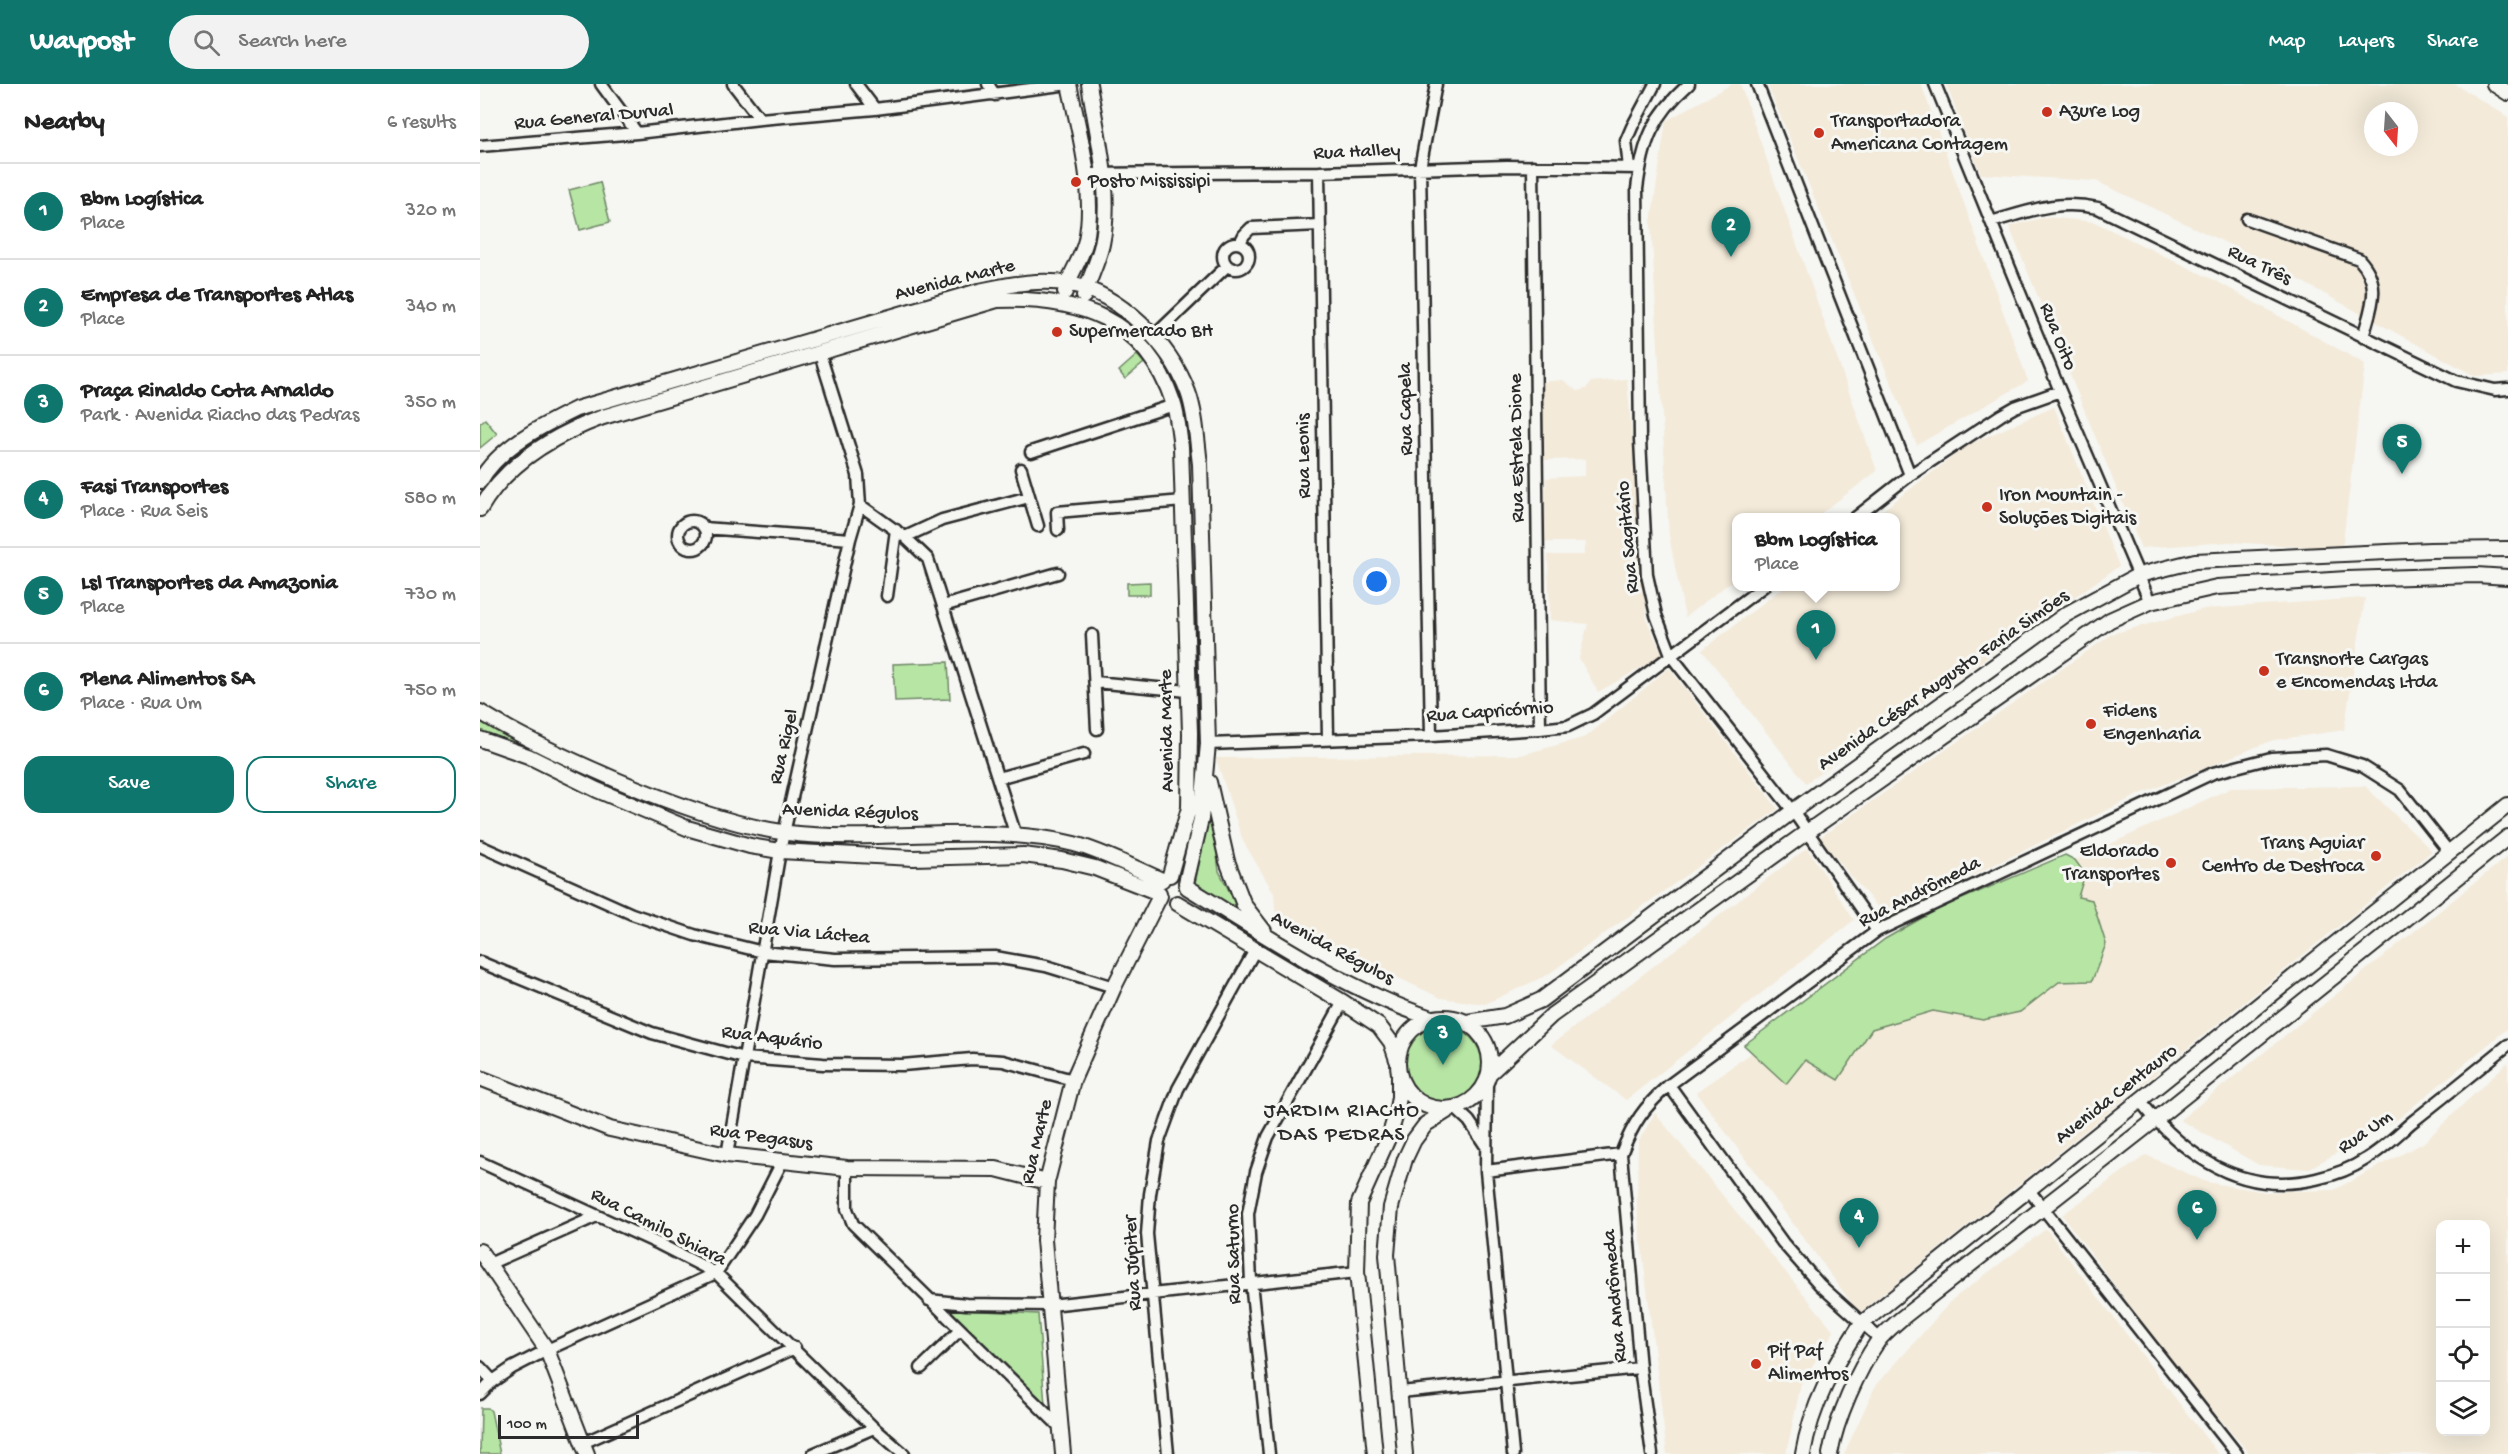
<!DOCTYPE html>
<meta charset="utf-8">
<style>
body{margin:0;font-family:"Gochi Hand",sans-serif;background:#f2f2f2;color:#222}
.controls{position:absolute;right:18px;bottom:18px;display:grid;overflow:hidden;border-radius:12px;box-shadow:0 6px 24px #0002}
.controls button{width:54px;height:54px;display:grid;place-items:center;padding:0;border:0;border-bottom:2px solid #e0e0e0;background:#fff;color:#222;font:30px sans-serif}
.compass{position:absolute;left:1884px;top:18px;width:54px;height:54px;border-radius:50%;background:#fff;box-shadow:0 6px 24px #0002;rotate:163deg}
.scale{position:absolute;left:18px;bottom:15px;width:141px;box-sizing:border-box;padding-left:6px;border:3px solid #2b2b2b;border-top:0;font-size:16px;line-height:21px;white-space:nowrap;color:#2b2b2b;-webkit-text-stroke:4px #f6f6f2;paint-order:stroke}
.you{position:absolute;left:897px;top:498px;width:21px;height:21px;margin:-15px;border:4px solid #fff;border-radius:50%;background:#1a73e8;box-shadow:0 0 0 9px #1a73e833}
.badge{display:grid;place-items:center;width:39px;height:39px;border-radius:50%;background:#0f766e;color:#fff;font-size:20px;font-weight:700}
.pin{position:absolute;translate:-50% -50px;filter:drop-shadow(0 2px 3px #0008)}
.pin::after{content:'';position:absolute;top:32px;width:21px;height:18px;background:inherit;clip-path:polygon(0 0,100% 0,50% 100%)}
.popup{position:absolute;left:1252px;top:429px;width:168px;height:78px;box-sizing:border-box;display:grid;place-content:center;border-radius:12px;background:#fff;filter:drop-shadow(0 2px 4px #0005);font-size:20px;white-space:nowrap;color:#767676}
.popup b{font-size:22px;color:#222}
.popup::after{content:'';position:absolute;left:50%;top:100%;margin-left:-12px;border:12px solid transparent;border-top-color:#fff}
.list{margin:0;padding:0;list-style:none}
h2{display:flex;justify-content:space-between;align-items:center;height:78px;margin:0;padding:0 24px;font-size:26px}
h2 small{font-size:20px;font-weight:400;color:#767676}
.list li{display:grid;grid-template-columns:39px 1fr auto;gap:18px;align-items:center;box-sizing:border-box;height:96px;padding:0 24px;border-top:2px solid #e0e0e0}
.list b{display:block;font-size:22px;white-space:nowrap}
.list p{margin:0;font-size:20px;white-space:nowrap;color:#767676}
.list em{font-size:20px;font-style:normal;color:#767676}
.actions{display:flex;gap:12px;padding:18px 24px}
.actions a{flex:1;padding:14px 0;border:2px solid #0f766e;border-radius:18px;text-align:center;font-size:21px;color:#0f766e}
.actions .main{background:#0f766e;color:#fff}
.icon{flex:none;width:33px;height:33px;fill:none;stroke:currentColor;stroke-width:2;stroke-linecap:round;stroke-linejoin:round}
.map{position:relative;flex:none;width:2028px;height:1370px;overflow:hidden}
header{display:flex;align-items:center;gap:36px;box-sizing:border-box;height:84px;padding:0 30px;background:#0f766e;color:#fff}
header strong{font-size:28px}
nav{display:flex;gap:33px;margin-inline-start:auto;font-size:21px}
.search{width:420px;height:54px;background:#f2f2f2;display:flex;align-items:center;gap:15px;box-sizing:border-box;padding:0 21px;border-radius:33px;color:#767676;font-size:22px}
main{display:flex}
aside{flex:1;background:#fff}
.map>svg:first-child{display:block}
.built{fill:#f3ead9;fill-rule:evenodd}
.green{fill:#b6e5a4;stroke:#708868;stroke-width:1.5}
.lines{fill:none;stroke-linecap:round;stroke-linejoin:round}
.minor-casing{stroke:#2b2b2b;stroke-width:15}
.tertiary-casing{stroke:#2b2b2b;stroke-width:18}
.minor{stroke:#f6f6f2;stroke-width:10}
.tertiary{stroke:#f6f6f2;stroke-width:14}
.poi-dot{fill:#c8321e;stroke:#f6f6f2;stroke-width:2}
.labels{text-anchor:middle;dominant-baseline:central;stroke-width:6;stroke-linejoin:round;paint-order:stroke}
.poi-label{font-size:20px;fill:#2b2b2b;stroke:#f6f6f2;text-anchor:start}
.street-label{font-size:20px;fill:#2b2b2b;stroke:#f6f6f2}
.neighbourhood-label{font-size:21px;letter-spacing:1.5px;fill:#2b2b2b;stroke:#f6f6f2}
</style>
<header>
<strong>Waypost</strong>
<div class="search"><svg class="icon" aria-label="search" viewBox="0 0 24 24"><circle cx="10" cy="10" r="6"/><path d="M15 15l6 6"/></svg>Search here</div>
<nav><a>Map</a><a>Layers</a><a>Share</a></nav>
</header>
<main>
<aside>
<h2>Nearby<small>6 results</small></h2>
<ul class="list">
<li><span class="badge">1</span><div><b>Bbm Logística</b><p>Place</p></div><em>320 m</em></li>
<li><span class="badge">2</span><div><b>Empresa de Transportes Atlas</b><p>Place</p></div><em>340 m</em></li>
<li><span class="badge">3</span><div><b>Praça Rinaldo Cota Arnaldo</b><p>Park · Avenida Riacho das Pedras</p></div><em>350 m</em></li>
<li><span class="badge">4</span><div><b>Fasi Transportes</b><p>Place · Rua Seis</p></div><em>580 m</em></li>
<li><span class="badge">5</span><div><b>Lsl Transportes da Amazonia</b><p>Place</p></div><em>730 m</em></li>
<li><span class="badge">6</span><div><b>Plena Alimentos SA</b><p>Place · Rua Um</p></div><em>750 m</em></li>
</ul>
<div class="actions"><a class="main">Save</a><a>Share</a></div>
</aside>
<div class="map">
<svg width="2028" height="1370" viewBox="0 0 2028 1370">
<rect width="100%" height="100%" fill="#f6f6f2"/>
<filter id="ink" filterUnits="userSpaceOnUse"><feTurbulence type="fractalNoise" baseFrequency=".0167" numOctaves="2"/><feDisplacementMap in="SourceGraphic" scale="12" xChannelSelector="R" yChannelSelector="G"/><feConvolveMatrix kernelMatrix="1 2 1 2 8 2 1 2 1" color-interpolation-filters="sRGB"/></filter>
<g filter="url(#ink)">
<path class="built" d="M1252,0H1260L1397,387L1336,433L1256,434V494L1205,533L1189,452L1171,139L1186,37Z
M1287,0H1441L1548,297L1437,361Z
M1466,0H1975L2028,33V290L1995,292L1786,178L1616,97L1501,90ZM1893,27H1929V63H1893Z
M1567,133L1614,138L1736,197L1885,280L1862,465L1749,458L1661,464L1529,142Z
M1147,295L1167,537L1183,571L1118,608L1099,574L1108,540L1070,536L1068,471H1104L1106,458H1064L1066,394L1105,392V375L1064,376L1062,298L1083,296L1097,307L1106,305L1111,298Z
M1574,323L1639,482L1326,699L1222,566L1304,503L1416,502V434L1394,433L1488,361Z
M1885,514L1864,646L1793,656L1656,712L1406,833L1339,754L1632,550L1724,525Z
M1189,584L1298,725L1067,891L1005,920L961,914L796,836L794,809L763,757L736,674L1041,671L1106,653Z
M1885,702L1952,767L1379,1229L1216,1008L1450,844L1751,704Z
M1327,764L1374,836L1146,1016L1071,961Z
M2028,772V944L1918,1035L1828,1085L1779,1081L1700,1036Z
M2028,978V1370H1770L1699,1287L1582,1131L1666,1071L1726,1098L1785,1108L1854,1106L1943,1059ZM1960,1140H2006V1348H1960Z
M1175,1029L1354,1247L1321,1300L1306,1370H1187L1157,1123L1158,1058Z
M1566,1145L1738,1370H1364L1395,1303L1473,1215Z"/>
<path class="green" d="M120,98L130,138L100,146L89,106Z
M657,271L664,279L645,295L639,287Z
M5,335L17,350L0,364V339Z
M670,498V511H647V499Z
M468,578L470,615L415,617L413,580Z
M0,622L65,673L0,656Z
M731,724L739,787L760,828L715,799Z
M1585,771L1595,776L1605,790L1598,813L1612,816L1626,860L1612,897L1579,898L1540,928L1503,936L1453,927L1392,945L1358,996L1325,976L1306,1000L1264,961L1405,855L1456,826Z
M924 981a39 39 0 1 1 78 0a39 39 0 1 1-78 0Z
M467,1225L558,1230L565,1321Z
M1,1324H8L11,1327L20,1370H0Z"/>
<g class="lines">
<defs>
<path id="minor" d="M121,0L157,49
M253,0L280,35
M376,0L395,25
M508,0L515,11
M1209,0C1173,32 1163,57 1157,105L1160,356L1167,491L1176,531L1192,573L1313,727L1397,847
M1277,0L1430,391
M1455,0L1580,307L1670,518
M0,62L157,49L280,35L395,25L589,0
M1053,82L1060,645
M1149,84L1146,57L1152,43L1175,0
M839,88L848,655
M606,90L839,88L1027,82L1159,84
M1767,135L1879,175C1903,201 1891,223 1883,253
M1511,138C1550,127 1577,115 1618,124L1976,297L2015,306L2028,305
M743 172a13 13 0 1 1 26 0a13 13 0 1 1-26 0Z
M760,159L764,151L771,144L840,141
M673,253L747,182
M551,368L694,321
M541,385L558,442
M380,421L425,453L448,475L536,752
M1375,434L1430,391L1521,331L1535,323L1580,307
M198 451a14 14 0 1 1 28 0a14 14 0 1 1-28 0Z
M224,444L370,455
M578,446L577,428L703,417
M425,453L462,436L549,413
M407,512L416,446
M463,522L578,489
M612,551L617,645
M615,598L708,607
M951,652L940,84L956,0
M728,660L951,652L1060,645L1088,642L1113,630L1284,502
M518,694L604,670
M0,762L152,830L214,851L283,868L355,875L515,873L566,882L634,903
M0,878L172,949L264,974L343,980L422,981L492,975L523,977L593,996
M1007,996L1006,1087L1033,1370
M1189,1001L1303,1159L1340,1201L1400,1255
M1660,1017C1705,1073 1762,1112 1836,1095C1854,1091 1871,1085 1886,1075C1903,1065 1917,1051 1932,1038C1964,1013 1996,987 2028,961
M975,1024L989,1037L1005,1061
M247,1071L300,767L370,455L380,421L378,391L339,267
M0,1078L179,1160L236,1189L394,1344L424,1370
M367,1084V1125L373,1140L580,1343
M1006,1087L1141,1070
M1548,1105L1757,1370
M9,1180L117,1132
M449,1216L486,1220L570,1221L877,1188
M0,1283L13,1297
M441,1284L480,1246
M920,1308L1160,1284
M0,1310L13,1297L32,1284L67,1266L236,1189L275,1131L302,1078
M103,1359L315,1264
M333,1370L394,1344
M688,1370L667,1150L670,1110L679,1057L698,1005L775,866
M789,1370L771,1198L768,1130L776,1088L788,1053L863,918
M1172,1370L1160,1284L1141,1070C1153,1039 1164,1023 1189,1001L1397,847L1733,689L1791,674L1846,671L1882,682L1920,706L1969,768"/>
<path id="tertiary" d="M2014,0L2028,9
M585,208C589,190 602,175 606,156C616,107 599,48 589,0
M604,212C609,195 618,178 622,160C633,108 617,51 609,0
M0,397C19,363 63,341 96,325L499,207C529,201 559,194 590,200C640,210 690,260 708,308C716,330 717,357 720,380L728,660L721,735L706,799
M0,425C27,378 74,351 123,333L517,216C598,213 665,234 693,318C698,332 699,349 701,363L710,649L709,724L690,791
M0,628C44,655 91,676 139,697C192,719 250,741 308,749C401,760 503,738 594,760C622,767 654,784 682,796
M0,655L48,672L117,706L207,744L270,762L300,767L433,774L543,771L582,776L615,784L679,809
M729,698L747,777L764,821L784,847
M707,803C785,851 864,905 951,934
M697,819L863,918L899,942L911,958L917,976
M918 979a46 46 0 1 1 92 0a46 46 0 1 1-92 0Z
M987,938L1025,932L1061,916L1313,727L1585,531L1659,491L1715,477L1950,466L2028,465
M1010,989L1072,931L1327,748L1630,536L1670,518L1737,503L1867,495L1996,491L2028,493
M0,994L130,1045L247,1071L367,1084L516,1085L567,1098
M0,1167L67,1266L107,1370
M583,1370L564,1156L567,1098L593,996L634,903L680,812
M895,1370L877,1188L879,1119L910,1050L916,1030L919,1013V992
M925,1370L907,1171L911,1123L925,1075L934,1056L946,1040L970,1025
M1323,1370C1331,1321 1354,1281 1381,1240L2028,721
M1350,1370C1356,1335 1378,1286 1398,1257C1404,1249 1414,1241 1422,1234L1675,1036L2028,753"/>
</defs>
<use href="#minor" class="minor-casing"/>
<use href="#tertiary" class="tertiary-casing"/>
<use href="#minor" class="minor"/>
<use href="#tertiary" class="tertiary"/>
</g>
</g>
<g class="poi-dot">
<circle cx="1567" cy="28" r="6"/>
<circle cx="1339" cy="49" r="6"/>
<circle cx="596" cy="98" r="6"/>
<circle cx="577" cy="248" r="6"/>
<circle cx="1507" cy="423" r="6"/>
<circle cx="1784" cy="587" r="6"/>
<circle cx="1611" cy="640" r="6"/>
<circle cx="1896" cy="772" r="6"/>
<circle cx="1691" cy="779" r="6"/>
<circle cx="1276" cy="1280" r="6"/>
</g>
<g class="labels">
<g class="poi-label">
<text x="1579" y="28">Azure Log</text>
<text x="1351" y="38">Transportadora<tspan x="1351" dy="23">Americana Contagem</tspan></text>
<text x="608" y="98">Posto Mississipi</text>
<text x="589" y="248">Supermercado BH</text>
<text x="1519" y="412">Iron Mountain -<tspan x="1519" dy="23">Soluções Digitais</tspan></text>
<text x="1796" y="576">Transnorte Cargas<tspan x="1796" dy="23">e Encomendas Ltda</tspan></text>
<text x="1623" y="628">Fidens<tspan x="1623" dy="23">Engenharia</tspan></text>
<text x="1884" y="760" text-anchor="end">Trans Aguiar<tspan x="1884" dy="23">Centro de Destroca</tspan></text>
<text x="1679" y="768" text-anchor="end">Eldorado<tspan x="1679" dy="23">Transportes</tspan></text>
<text x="1288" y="1268">Pif Paf<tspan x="1288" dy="23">Alimentos</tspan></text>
</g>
<g class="street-label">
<text transform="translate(114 34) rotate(-5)">Rua General Durval</text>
<text transform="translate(877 69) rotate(-2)">Rua Halley</text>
<text transform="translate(1779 182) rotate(26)">Rua Três</text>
<text transform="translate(475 197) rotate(-14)">Avenida Marte</text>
<text transform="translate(1577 253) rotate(68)">Rua Oito</text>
<text transform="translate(927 325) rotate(-91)">Rua Capela</text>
<text transform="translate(1038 364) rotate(-91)">Rua Estrela Dione</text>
<text transform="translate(825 372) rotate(-91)">Rua Leonis</text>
<text transform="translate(1149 453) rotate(-95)">Rua Sagitário</text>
<text transform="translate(1464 597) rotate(-35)">Avenida César Augusto Faria Simões</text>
<text transform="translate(1010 629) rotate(-4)">Rua Capricórnio</text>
<text transform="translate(688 647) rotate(-91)">Avenida Marte</text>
<text transform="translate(305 663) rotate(-77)">Rua Rigel</text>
<text transform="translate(370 729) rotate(2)">Avenida Régulos</text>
<text transform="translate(1440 809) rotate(-27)">Rua Andrômeda</text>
<text transform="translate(329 850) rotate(5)">Rua Via Láctea</text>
<text transform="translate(852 865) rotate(28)">Avenida Régulos</text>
<text transform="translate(292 955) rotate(7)">Rua Aquário</text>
<text transform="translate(1637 1011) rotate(-38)">Avenida Centauro</text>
<text transform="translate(1886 1049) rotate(-35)">Rua Um</text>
<text transform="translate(281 1054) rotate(8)">Rua Pegasus</text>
<text transform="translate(558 1058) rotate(-77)">Rua Marte</text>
<text transform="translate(178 1144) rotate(27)">Rua Camilo Shiara</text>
<text transform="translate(755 1170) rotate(-91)">Rua Saturno</text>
<text transform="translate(654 1179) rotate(-93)">Rua Júpiter</text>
<text transform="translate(1136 1212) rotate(-95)">Rua Andrômeda</text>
</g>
<g class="neighbourhood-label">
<text x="862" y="1028">JARDIM RIACHO<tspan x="862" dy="24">DAS PEDRAS</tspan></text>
</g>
</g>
</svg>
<div class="controls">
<button>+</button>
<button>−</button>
<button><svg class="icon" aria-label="locate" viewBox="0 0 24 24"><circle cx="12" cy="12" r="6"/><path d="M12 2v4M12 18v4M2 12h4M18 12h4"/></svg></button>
<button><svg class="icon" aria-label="layers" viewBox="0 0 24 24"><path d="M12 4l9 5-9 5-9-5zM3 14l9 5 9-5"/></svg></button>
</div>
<svg class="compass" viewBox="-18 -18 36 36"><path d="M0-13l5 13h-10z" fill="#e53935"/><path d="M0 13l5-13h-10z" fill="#767676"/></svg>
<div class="scale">100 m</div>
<div class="you"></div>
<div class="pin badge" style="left:1336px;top:576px">1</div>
<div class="popup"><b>Bbm Logística</b>Place</div>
<div class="pin badge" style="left:1251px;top:173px">2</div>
<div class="pin badge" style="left:963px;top:981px">3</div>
<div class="pin badge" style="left:1379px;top:1164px">4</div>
<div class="pin badge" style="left:1922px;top:390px">5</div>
<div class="pin badge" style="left:1717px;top:1156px">6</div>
</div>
</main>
